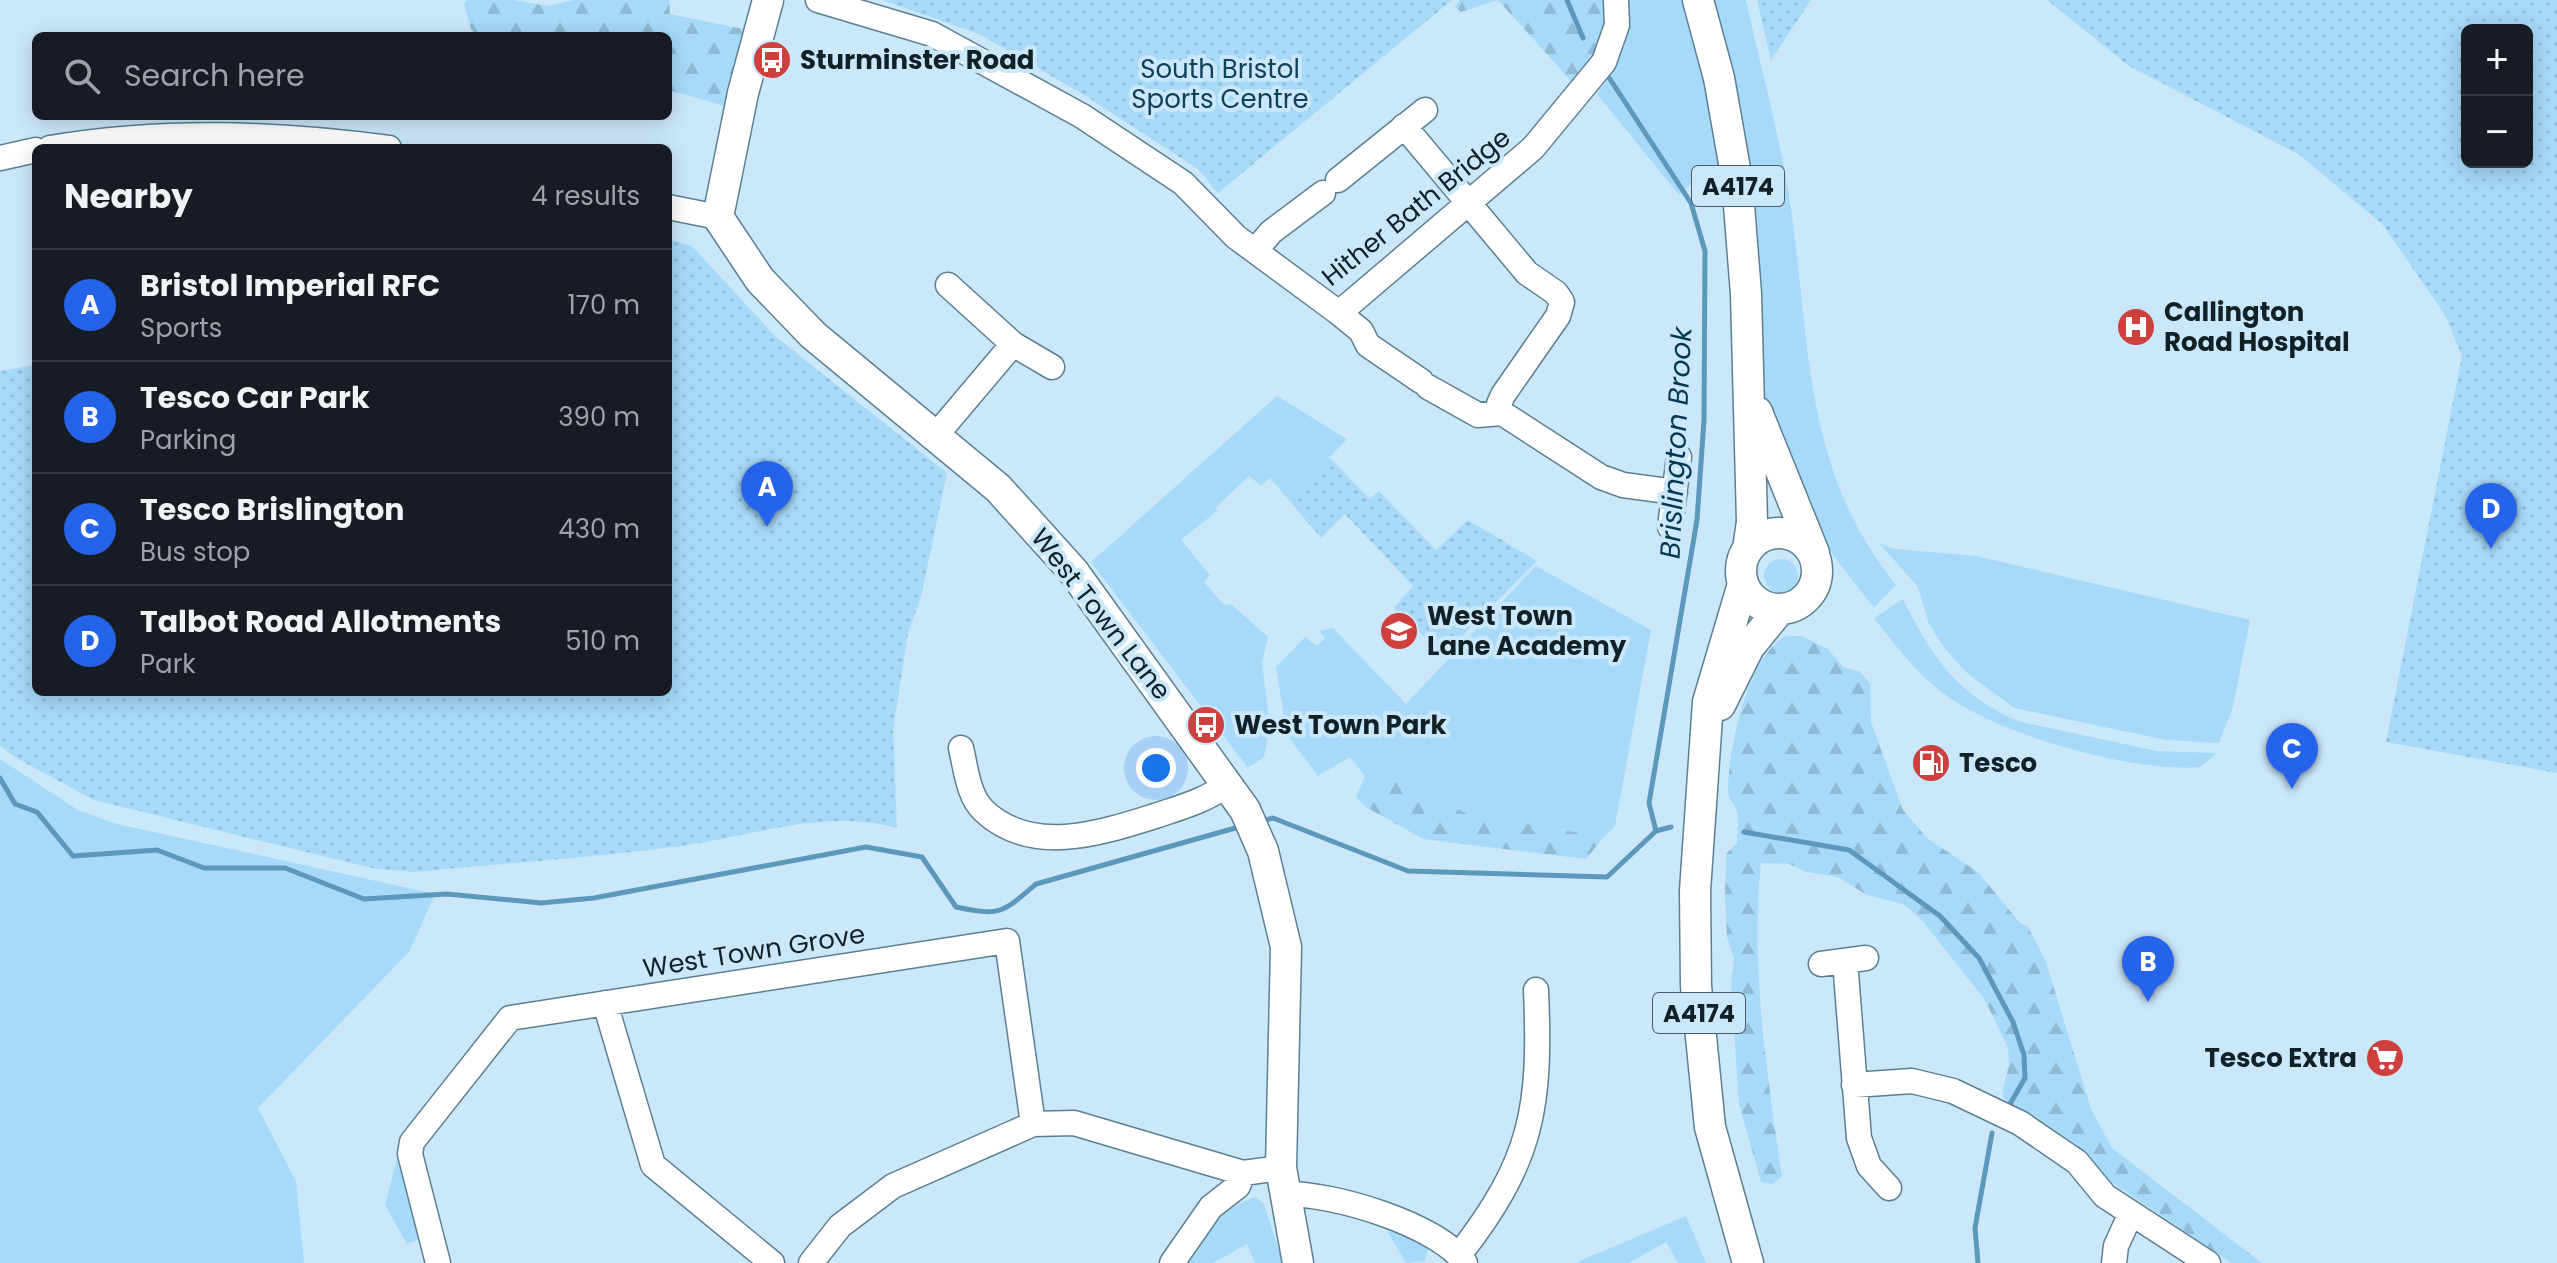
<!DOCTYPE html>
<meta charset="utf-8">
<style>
body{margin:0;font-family:Poppins,sans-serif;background:#242831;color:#f1f3f6}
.controls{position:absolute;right:24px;top:24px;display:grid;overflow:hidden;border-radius:12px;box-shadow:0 4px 20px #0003}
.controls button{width:72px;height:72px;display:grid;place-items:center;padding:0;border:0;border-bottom:2px solid #363941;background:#171b24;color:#f1f3f6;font:40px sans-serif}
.you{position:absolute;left:1156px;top:768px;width:28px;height:28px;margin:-20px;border:6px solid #fff;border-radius:50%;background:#1a73e8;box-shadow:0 0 0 12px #1a73e833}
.badge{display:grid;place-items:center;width:52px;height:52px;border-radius:50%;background:#2563eb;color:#fff;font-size:26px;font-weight:700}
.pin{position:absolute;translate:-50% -66px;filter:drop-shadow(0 2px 4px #0008)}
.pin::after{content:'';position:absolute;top:42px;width:28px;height:24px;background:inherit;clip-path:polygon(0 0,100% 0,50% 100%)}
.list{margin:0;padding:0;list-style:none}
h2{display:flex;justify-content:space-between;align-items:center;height:104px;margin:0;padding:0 32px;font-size:34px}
h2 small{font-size:26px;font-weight:400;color:#9ea1a6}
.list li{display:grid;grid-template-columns:52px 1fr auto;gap:24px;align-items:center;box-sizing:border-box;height:112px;padding:0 32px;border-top:2px solid #363941}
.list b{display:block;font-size:30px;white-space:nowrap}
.list p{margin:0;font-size:26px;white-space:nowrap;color:#9ea1a6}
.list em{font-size:26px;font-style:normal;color:#9ea1a6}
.icon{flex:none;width:44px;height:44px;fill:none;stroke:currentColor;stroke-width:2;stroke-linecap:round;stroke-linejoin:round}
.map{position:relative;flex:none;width:2557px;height:1263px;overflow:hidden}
.search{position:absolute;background:#171b24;box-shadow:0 4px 20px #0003;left:32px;top:32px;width:640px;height:88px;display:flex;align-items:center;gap:20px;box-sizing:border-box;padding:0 28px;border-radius:12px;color:#9ea1a6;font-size:30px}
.panel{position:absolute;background:#171b24;box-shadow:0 4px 20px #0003;left:32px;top:144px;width:640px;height:552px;border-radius:12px}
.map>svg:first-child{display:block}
.grass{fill:#a7daf9}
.forest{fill:url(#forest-firs)}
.park{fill:url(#park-dots);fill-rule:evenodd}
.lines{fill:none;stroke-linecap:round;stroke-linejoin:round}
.stream{stroke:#5c98bb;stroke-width:5}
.minor-casing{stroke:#5d7f93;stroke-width:27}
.major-casing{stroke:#5d7f93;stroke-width:33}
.minor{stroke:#fff;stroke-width:24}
.major{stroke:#fff;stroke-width:30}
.labels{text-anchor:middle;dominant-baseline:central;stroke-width:8;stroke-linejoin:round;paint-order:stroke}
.shield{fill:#cbe8fb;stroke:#4a5c67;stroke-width:2}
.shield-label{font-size:24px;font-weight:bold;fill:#122028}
.poi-label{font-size:26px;font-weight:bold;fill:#122028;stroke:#cbe8fb;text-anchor:start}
.park-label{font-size:26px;fill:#0f415a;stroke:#cbe8fb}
.street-label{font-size:26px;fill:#122028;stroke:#cbe8fb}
.water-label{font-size:28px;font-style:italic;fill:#01374f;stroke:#cbe8fb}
</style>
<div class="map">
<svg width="2557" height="1263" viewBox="0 0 2557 1263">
<defs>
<pattern id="forest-firs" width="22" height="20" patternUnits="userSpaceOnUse" patternTransform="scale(2)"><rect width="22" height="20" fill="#a7daf9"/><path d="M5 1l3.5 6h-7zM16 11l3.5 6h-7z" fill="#8fbbd5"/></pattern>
<pattern id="park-dots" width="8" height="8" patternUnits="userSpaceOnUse" patternTransform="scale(2)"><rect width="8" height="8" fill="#a7daf9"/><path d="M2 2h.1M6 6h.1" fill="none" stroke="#8fbbd5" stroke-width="1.8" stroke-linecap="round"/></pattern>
</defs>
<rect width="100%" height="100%" fill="#cbe8fb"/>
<path class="grass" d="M1629,0H1688L1723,179L1693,183L1679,195L1597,94C1619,64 1633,38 1629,0Z
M1707,0H1746C1761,70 1781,139 1791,209C1811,348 1803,469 1896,585L1874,608L1830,551L1786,461L1760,389Z
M1277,396L1347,439L1288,499L1270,478L1261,486L1249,476L1215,508L1217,511L1181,540L1210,575L1204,582L1224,605L1231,604L1268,637L1262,663L1270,727L1264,757L1248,768L1091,562Z
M1879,543L1895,549L1976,556L2250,620L2233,707L2219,743L2166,740L2014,708L1967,673L1945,649L1929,624L1918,587Z
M1764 576a17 17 0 1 1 34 0a17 17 0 1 1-34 0Z
M1536,566L1651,630L1615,826L1604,837L1470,815L1403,783L1375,775L1364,806L1356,797L1365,776L1350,757L1318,776L1287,735L1276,667L1305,637L1317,646L1325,638L1319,631L1333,628L1406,704Z
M1903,599C1931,656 1959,698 2021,722L2157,751L2217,753L2201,767C2136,773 2003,736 1950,698C1920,678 1896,646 1874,618Z
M0,759L78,810L113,823L435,894L409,952L258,1108L296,1181L304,1263H0Z
M399,1150L421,1238L407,1244L385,1205Z
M1255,1197L1264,1204L1283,1263H1255L1247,1244L1213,1263H1187C1205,1233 1221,1209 1255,1197Z
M1686,1216L1706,1263H1678L1666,1242L1629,1263H1575Z
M1385,1227L1431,1238L1425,1261L1406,1263Z"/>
<path class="forest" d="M467,0H513L548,6L573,0H669L670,14L743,29L725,106L668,90V36H477L471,29L464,4Z
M1459,0H1609C1612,31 1592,61 1572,82L1498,0L1461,12L1455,7Z
M1786,636H1801L1828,649L1844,668L1859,671L1870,683L1871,722L1903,810L1927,838L1978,872L2020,923L2028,927L2045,959L2091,1109L2112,1148L2262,1263H2232L2111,1182L2077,1145L2035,1116L2006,1103L2002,1094L2009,1065L2008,1048L1985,1000L1921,919L1903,904L1867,895L1838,877L1807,872L1789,864L1761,863C1750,967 1767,1073 1782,1176L1773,1184L1761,1182L1739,1104L1731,983L1734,959L1727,937L1725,897L1726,854L1737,843C1737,833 1739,820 1737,811C1734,803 1727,798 1728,788C1729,746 1748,656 1786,636Z
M1375,775L1403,783L1470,815L1604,837L1586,859L1423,839L1364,806Z"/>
<path class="park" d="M882,0H1452L1218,193L1198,169L1084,95L979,34Z
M1757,0H1811L1771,60Z
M2047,0H2557V773L2386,742L2462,356L2445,315L2383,225L2300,155L2129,66ZM2467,30H2527V162H2467Z
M668,239L692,246L775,336L947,473L921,597L908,633L893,730L897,828C825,808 753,836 681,846C593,858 503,863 415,872L376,869L94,800L18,759L0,746V371L36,365V692H668Z
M1329,457L1370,499L1379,491L1436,550L1468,520L1537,561L1443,655L1394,608L1413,586L1345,514L1321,538L1288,499Z"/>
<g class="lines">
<path class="stream" d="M1567,0L1583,38
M1610,79L1691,203L1705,251L1704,420L1697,520L1649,803L1656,831
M0,778L15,804L37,812L73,856L157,850L204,868H285L364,899L447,894L541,903L594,898L866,847L922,857L956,907C1000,916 1001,914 1036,884L1239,827
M1261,821L1273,818L1408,871L1607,877L1656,831L1671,827
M1744,832L1849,850L1940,916L1979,958L2013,1022L2024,1055L2025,1078L2010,1104
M1978,1263L1975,1228L1992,1133"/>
<defs>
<path id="minor" d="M818,0L932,34L1082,116L1183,183L1236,237L1339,313L1361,331L1368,345L1421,381
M1404,126L1527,273L1556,293L1562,302L1558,316L1503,395L1499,404L1502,413
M50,148C164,129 275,133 389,148
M0,158L36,150
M1338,180L1425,110
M668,207L718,217
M1255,251L1271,232L1323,193
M948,285L1013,344L1052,367
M1339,313L1533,148L1604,62L1617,25L1616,0
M1428,387L1478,415L1502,413L1601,477L1623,485L1675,492
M937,434L1013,344
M1670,527L1679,457
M961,748C966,769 968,796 984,811C1032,856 1101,833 1155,816C1182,807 1205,801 1228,784
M1845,961L1859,1138L1869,1166L1889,1188
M1821,964L1866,958
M605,1003L653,1165L772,1263
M1854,1085L1912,1081L1953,1091L2020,1123L2077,1162L2105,1196L2208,1263
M1285,1194C1332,1193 1437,1224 1465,1263
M1459,1255C1533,1160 1541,1108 1536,990
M438,1263L410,1154L412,1142L510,1018L1007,941L1033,1124
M811,1263L840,1226L893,1186L1033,1124L1074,1123L1243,1173L1281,1168
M1172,1263L1211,1207L1238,1186L1243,1173
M2114,1263L2116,1246L2131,1213"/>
<path id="major" d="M768,0L743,93L718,217L760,280L813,335L998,488L1073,571L1245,810L1263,851L1286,947L1281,1168L1298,1263
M1698,0L1719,78L1737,180L1746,294L1752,522L1748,549
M1757,412L1814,553
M1741 571a38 38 0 1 1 76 0a38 38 0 1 1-76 0Z
M1743,584L1708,702L1695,891L1696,986L1710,1127L1748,1263
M1720,705L1749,647L1780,609"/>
</defs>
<use href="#minor" class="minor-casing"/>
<use href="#major" class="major-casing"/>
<use href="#minor" class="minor"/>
<use href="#major" class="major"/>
</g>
<defs>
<symbol id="bus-disc" viewBox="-11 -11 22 22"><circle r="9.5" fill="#ce3f3d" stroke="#cbe8fb"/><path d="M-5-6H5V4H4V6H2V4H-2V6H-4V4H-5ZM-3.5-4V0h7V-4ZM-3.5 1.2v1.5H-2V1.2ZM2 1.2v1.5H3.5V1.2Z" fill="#fff"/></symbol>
<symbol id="hospital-disc" viewBox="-11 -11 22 22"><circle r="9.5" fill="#ce3f3d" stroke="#cbe8fb"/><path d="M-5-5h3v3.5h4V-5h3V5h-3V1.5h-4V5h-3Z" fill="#fff"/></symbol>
<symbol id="school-disc" viewBox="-11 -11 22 22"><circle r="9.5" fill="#ce3f3d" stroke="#cbe8fb"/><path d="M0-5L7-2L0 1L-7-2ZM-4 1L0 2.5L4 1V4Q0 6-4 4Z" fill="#fff"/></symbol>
<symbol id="fuel-disc" viewBox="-11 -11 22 22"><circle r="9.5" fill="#ce3f3d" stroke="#cbe8fb"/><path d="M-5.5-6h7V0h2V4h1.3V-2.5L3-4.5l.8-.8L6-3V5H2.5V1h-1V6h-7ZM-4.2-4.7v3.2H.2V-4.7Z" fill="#fff"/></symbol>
<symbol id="supermarket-disc" viewBox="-11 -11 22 22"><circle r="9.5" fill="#ce3f3d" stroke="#cbe8fb"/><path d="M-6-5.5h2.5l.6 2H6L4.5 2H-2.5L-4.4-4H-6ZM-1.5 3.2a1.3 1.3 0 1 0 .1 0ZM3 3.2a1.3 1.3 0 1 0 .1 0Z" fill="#fff"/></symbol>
</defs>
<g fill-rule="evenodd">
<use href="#bus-disc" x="750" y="38" width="44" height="44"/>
<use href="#hospital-disc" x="2114" y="305" width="44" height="44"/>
<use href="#school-disc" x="1377" y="609" width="44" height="44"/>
<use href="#bus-disc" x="1184" y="703" width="44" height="44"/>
<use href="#fuel-disc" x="1909" y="741" width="44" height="44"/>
<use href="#supermarket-disc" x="2363" y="1036" width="44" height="44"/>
</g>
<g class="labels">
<g class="shield">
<rect x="1692" y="166" width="92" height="40" rx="6"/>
<rect x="1653" y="993" width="92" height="40" rx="6"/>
</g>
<g class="shield-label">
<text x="1738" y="186">A4174</text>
<text x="1699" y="1013">A4174</text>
</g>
<g class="poi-label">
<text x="800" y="60">Sturminster Road</text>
<text x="2164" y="312">Callington<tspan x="2164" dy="30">Road Hospital</tspan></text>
<text x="1427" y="616">West Town<tspan x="1427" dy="30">Lane Academy</tspan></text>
<text x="1234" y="725">West Town Park</text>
<text x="1959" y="763">Tesco</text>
<text x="2357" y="1058" text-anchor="end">Tesco Extra</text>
</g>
<g class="park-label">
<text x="1220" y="69">South Bristol<tspan x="1220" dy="30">Sports Centre</tspan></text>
</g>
<g class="street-label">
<text transform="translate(1416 207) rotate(-39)">Hither Bath Bridge</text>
<text transform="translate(1101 614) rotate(52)">West Town Lane</text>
<text transform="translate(754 951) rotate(-9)">West Town Grove</text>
</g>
<g class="water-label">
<text transform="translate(1676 443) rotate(-87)">Brislington Brook</text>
</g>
</g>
</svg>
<div class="controls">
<button>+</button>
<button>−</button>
</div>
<div class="you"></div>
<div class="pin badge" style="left:767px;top:527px">A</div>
<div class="pin badge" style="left:2148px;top:1002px">B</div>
<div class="pin badge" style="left:2292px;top:789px">C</div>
<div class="pin badge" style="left:2491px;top:549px">D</div>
<div class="search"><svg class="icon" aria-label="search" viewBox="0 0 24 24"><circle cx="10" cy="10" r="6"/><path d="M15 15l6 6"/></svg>Search here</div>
<section class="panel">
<h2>Nearby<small>4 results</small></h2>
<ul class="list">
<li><span class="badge">A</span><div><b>Bristol Imperial RFC</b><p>Sports</p></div><em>170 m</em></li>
<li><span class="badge">B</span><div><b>Tesco Car Park</b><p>Parking</p></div><em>390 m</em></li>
<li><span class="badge">C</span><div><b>Tesco Brislington</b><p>Bus stop</p></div><em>430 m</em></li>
<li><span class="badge">D</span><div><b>Talbot Road Allotments</b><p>Park</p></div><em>510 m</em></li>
</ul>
</section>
</div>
